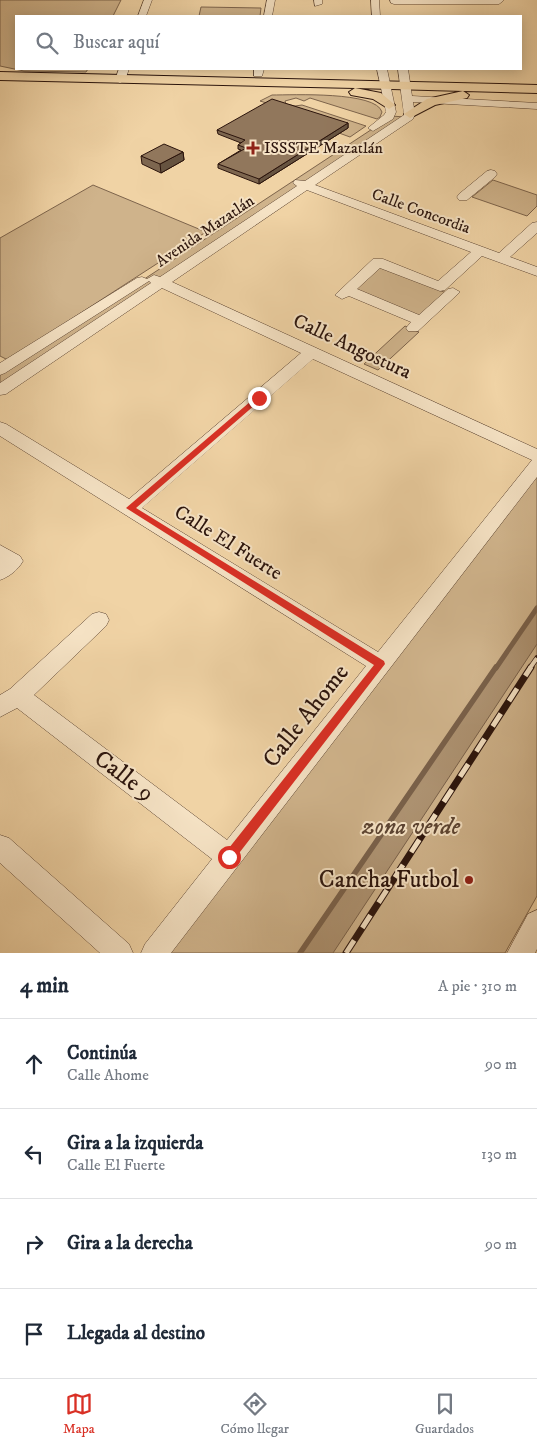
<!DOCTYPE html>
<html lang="es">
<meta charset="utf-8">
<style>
body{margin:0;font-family:"IM FELL DW Pica",serif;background:#f6f6f7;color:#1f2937}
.stop{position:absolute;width:15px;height:15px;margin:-11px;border:4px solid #d93025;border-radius:50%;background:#fff}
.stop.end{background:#d93025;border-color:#fff;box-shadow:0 1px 5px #0008}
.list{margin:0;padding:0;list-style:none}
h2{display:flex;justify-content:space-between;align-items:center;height:65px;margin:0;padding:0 20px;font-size:21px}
h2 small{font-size:16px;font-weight:400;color:#747a83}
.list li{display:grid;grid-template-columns:32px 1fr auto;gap:15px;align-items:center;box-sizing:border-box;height:90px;padding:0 20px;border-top:1px solid #e0e1e3}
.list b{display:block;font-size:19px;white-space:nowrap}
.list p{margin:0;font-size:16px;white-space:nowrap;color:#747a83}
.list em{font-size:16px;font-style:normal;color:#747a83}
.icon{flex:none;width:28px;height:28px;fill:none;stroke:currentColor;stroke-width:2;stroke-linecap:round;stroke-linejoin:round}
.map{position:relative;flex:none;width:537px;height:953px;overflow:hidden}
.search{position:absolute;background:#fff;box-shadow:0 2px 12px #0003;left:15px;right:15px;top:15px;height:55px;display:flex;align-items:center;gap:12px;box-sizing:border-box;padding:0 18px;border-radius:0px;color:#747a83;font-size:19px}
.sheet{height:425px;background:#fff}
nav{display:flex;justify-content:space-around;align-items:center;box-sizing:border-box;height:70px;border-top:1px solid #e0e1e3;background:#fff;font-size:14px;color:#747a83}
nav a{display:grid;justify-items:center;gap:2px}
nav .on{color:#d93025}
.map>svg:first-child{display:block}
.green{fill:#cfb38b;stroke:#7d644c}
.water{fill:#ad9271;stroke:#796049}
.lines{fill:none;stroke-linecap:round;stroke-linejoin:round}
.stream-far1{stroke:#796049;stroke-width:5}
.stream{stroke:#796049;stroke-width:5.5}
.minor-casing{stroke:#5c4432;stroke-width:1}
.major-casing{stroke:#2b140c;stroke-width:2}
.minor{fill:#f5e2c4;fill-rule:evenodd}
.major{fill:#f0d3a5;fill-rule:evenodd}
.rail-far1-casing{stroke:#2b140c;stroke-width:5.5}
.rail-casing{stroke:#2b140c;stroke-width:7}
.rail-far1{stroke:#f5e2c4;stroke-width:4;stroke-dasharray:12;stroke-linecap:butt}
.rail{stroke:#f5e2c4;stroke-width:5;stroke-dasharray:15;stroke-linecap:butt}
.wall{fill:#7d664f;stroke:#2b140c}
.shaded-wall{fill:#665340;stroke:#2b140c}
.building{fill:#91775c;stroke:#2b140c}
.route{fill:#d93025}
.poi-dot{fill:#8f2418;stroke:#f5e2c4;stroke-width:2}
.labels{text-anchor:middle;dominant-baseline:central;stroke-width:4;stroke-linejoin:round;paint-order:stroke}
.far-poi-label{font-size:16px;fill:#2b140c;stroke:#f5e2c4;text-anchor:start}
.far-street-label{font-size:16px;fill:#2b140c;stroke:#f5e2c4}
.street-label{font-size:20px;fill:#2b140c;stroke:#f5e2c4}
.near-street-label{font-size:24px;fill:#2b140c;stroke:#f5e2c4}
.near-park-label{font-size:24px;font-style:italic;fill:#5c4432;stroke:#f5e2c4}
.near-poi-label{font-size:24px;fill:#2b140c;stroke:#f5e2c4;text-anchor:end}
</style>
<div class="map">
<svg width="537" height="953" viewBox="0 0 537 953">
<rect width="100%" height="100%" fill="#f0d3a5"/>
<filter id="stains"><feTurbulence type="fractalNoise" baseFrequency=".004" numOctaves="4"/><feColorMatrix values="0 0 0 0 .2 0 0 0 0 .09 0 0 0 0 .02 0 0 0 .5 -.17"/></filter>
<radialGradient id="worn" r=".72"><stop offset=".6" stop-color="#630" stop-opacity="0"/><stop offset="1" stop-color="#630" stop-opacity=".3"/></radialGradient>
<path class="green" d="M0,0H121L113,16H16V69H88L86,72L24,71L0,66Z
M201,7L261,8L260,16H199Z
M272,95C292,95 376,91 382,112L380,117L377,119L310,98L304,101L296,98L285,101L286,104L295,106L302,105L366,126L350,137L339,133L347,128L260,101Z
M392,116L404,117L0,386V374Z
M493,180L537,195V206L527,216L472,197Z
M93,185L206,232L8,360L0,356V238Z
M378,266L449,294L422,321L349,290Z
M405,326L419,332L378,370L364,364Z
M537,472V896L505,953H162L303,762Z"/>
<path class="water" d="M537,608V644L333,953H300Z"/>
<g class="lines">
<path class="stream-far1" d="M496,668L537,608"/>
<path class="stream" d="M300,953L496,667"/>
<defs>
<path id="minor" d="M144,0H152L146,16H138Z
M267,0H275L272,16H264Z
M314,0H322V4L315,6Z
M371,0H379L380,16H372Z
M390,0H503V1L499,4H394L391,3Z
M119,69H129L125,80L120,83L115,80Z
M254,69H264L262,76H254Z
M377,69H387L396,112L393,119L373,131L368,128L384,115L386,112Z
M398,69H408L412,96L537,103V109L413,102L415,114L413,119L315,185L499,253L532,223L537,222V233L510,257L537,267V276L482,256L445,290L440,291L380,268L357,289L419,315L448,289L453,288L460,292L418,331H408L406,328L411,322L349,296L342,299L335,295L373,259H383L438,281L471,252L307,190L172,282L537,449V477L171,953H141L145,944L212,859L17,708L0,717V695L10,689L92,614L99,612L106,614L109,620L106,626L34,695L227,840L366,666L0,436V422L6,424L129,499L301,353L162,288L6,394L0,395V383L151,283L149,281L5,373L0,375V363L137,278L142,277L147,279L154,275L160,277L297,186L293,183L295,180L305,181L404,115ZM313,359L532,460L378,652L142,508Z
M491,170L495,171L497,174L495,177L467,200H459L457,197L459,194L487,171Z
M0,545L20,556L23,561C18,570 9,577 0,580Z
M0,835L9,838L129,944L133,953H100L0,863Z
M537,910V949L535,953H507L528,914Z"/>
<path id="major" d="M0,72L537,85V93L355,88L381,93L395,105L389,109L373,99L351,95L349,92L355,88L0,80Z
M463,91L469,95L467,98L435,105L410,118L404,114L427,99Z"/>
</defs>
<use href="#minor" class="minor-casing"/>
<use href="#major" class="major-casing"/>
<use href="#minor" class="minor"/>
<use href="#major" class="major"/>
<defs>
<path id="rail-far1" d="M530,668L537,658"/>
<path id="rail" d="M346,953L531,667"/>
</defs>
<use href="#rail-far1" class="rail-far1-casing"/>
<use href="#rail" class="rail-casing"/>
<use href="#rail-far1" class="rail-far1"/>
<use href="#rail" class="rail"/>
</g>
<path class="wall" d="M348,123V128L259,184L218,168V164L241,150L238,149V145L241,143L218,134L217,130Z
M183,152L184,160L161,173L142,164L141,156Z"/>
<path class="shaded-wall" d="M348,123V128L259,184V179Z
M183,152L184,160L161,173L160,164Z"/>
<path class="building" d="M272,99L348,123L259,179L218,164L246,148L238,145L245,140L217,130Z
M164,144L183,152L160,164L141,156Z"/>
<path class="route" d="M257,396L263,398L136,508L384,661L385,664L233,861L229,863L225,861L223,857L225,853L374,665L126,508Z"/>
<g class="poi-dot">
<path d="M250.5 140.5h5v5h5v5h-5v5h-5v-5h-5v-5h5z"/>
<circle cx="469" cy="880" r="5"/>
</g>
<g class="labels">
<g class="far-poi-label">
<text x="264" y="148">ISSSTE Mazatlán</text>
</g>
<g class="far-street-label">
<text transform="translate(421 211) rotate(20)">Calle Concordia</text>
<text transform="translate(205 231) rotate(-34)">Avenida Mazatlán</text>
</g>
<g class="street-label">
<text transform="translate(352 347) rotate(25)">Calle Angostura</text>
<text transform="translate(228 543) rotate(32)">Calle El Fuerte</text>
</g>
<g class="near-street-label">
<text transform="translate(306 716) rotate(-52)">Calle Ahome</text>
<text transform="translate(124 776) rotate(37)">Calle 9</text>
</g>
<g class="near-park-label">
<text x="411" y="827">zona verde</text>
</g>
<g class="near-poi-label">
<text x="459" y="880">Cancha Futbol</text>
</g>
</g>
<rect width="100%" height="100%" filter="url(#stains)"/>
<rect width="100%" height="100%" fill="url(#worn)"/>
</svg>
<div class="stop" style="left:229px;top:857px"></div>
<div class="stop end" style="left:259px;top:398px"></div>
<div class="search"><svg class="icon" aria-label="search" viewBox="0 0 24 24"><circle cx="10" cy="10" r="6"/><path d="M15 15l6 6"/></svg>Buscar aquí</div>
</div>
<section class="sheet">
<h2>4 min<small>A pie · 310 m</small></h2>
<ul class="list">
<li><svg class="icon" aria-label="ahead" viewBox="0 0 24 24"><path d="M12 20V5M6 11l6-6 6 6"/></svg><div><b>Continúa</b><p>Calle Ahome</p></div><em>90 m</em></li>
<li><svg class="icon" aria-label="left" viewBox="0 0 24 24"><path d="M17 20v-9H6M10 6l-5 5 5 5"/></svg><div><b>Gira a la izquierda</b><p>Calle El Fuerte</p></div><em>130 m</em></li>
<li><svg class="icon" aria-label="right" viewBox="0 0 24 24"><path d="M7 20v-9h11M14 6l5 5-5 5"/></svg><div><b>Gira a la derecha</b></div><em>90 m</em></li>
<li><svg class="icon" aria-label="arrive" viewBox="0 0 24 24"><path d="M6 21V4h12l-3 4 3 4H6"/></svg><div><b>Llegada al destino</b></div></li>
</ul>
</section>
<nav>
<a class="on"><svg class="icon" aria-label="map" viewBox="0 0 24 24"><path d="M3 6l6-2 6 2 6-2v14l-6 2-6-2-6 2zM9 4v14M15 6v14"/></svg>Mapa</a>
<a><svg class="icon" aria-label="directions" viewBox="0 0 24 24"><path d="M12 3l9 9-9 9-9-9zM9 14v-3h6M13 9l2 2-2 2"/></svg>Cómo llegar</a>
<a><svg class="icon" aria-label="saved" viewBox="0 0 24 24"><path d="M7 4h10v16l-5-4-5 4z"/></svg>Guardados</a>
</nav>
